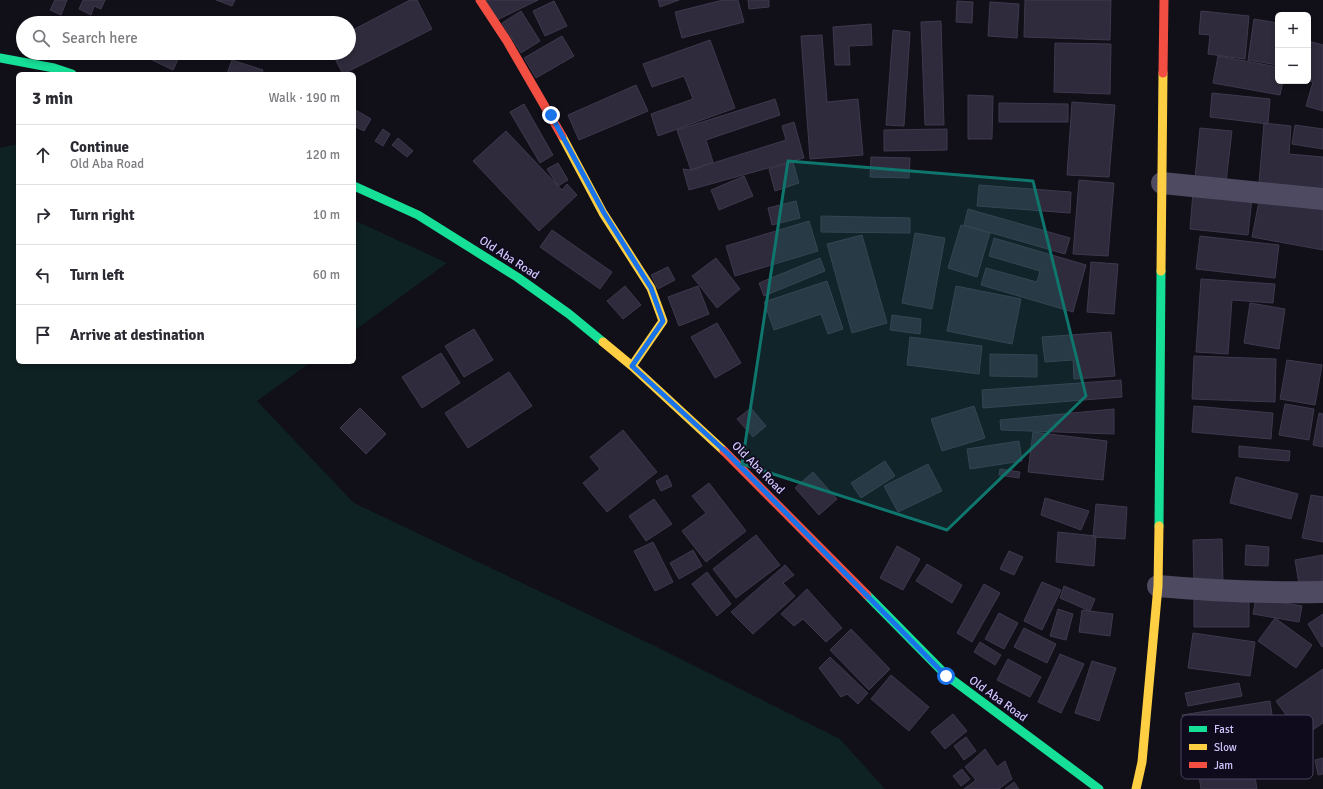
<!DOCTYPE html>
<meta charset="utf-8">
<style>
body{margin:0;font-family:Signika,sans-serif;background:#f2f2f3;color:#2b2b33}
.controls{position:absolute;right:12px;top:12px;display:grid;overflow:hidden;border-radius:6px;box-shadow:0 2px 6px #0003}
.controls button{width:36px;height:36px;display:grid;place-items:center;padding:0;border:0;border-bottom:1px solid #e1e1e2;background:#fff;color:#2b2b33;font:20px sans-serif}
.stop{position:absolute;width:12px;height:12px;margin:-9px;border:3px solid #1a73e8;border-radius:50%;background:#fff}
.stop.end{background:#1a73e8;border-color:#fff;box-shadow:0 1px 4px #0008}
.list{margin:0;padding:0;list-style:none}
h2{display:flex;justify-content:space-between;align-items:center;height:52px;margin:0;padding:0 16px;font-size:17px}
h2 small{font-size:13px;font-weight:400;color:#7c7c81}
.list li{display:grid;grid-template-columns:26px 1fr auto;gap:12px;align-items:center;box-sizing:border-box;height:60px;padding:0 16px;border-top:1px solid #e1e1e2}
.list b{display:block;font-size:15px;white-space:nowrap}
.list p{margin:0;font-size:13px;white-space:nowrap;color:#7c7c81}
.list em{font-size:13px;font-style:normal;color:#7c7c81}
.icon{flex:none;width:22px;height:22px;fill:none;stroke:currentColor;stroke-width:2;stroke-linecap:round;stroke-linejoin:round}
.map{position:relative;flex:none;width:1323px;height:789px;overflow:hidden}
.search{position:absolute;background:#fff;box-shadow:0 2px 6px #0003;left:16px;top:16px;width:340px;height:44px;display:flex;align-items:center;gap:10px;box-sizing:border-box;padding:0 14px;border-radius:22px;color:#7c7c81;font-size:15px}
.panel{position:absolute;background:#fff;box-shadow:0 2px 6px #0003;left:16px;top:72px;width:340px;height:292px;border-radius:6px}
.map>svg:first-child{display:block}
.green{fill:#0e2123}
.building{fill:#2f2b3c;stroke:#3e394d}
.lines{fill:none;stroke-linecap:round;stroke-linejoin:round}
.street{stroke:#4d4a61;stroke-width:22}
.fast{stroke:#16e098;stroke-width:9}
.slow{stroke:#ffcf43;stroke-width:9}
.jam{stroke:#f24e42;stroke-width:9}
.route{stroke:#1a73e8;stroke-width:5}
.marked{fill:#0f766e;fill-opacity:0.2;stroke:#0f766e;stroke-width:3;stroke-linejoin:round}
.labels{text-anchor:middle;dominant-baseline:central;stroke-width:3.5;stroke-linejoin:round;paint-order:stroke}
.street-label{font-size:12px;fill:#d2c5ff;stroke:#0f0b1c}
.key{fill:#0f0b1c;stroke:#4a4360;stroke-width:1}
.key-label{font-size:11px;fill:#d2c5ff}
</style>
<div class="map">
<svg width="1323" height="789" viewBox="0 0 1323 789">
<rect width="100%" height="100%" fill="#110f18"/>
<path class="green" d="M18,144V362H311L257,401L354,503L655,646L840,739L885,789H0V148Z
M354,220L447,263L354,331Z"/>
<path class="building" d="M55,0H67L61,15L50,10Z
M83,0H105L101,9L94,6L91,15L79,9Z
M216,0H235L232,6Z
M410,0H417L432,29L343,74L332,53H349V32Z
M485,0H538L495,21Z
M658,0H679L660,7Z
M723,0H738L744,22L682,38L675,12Z
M748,0H769V7L749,9Z
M1025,0H1111L1110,40L1024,37Z
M554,1L567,26L545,36L533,11Z
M957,1L973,2L972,23L956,22Z
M990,2L1019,4L1017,38L988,36Z
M521,11L540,41L521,53L502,23Z
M1201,11L1249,16L1245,59L1208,54L1210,35L1199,34Z
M1254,19L1278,23V65L1248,60Z
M941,21L944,125H925L921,22Z
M871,24L872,45L849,46L850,65H835L833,27Z
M893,30L910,32L904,126L886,125Z
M822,35L827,102L858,99L863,155L810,159L801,36Z
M562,36L574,56L536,78L524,58Z
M710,40L735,108L658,136L651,114L693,99L684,76L652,87L643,64Z
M1308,41L1323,45V111L1306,106L1313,82L1308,81Z
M1055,43L1111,44L1110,94L1054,92Z
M148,53H181L173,70L146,57Z
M1218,56L1278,67V81H1283L1280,95L1213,83Z
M232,60L263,70L262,74H227Z
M636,85L648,111L579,140L568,115Z
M1212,93L1270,99L1268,124L1210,117Z
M968,95L993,96L992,139H968Z
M775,99L780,115L706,140L713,162L691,170L677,130Z
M1072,102L1115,105L1109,177L1067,175Z
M999,103L1068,104V122H999Z
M524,104L553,155L540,163L510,112Z
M354,109L371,119L364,131L354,126Z
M794,122L804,158L689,190L683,169L691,170L786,140L782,126Z
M1264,123L1291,126L1289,154L1323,157V189L1259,183Z
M1295,125L1323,129V149L1292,144Z
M1200,128L1232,131L1226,182L1195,178Z
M383,129L390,134L383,146L375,141Z
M947,129V150L884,151V130Z
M506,131L562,190L567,184L577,195L539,231L473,161Z
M398,138L413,151L407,157L392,145Z
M871,157L910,158L909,178L870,177Z
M793,162L799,183L775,191L769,169Z
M558,163L568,180L558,186L547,169Z
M744,176L753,196L719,210L711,190Z
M1079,180L1114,183L1108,256L1073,254Z
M979,185L1071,192L1070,213L977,206Z
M1193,192L1252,198L1248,235L1190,229Z
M1260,196L1323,208V250L1252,237Z
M796,201L800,218L772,225L768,208Z
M968,209L1070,238L1065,254L964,225Z
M821,216L910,218V233L821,232Z
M809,221L818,251L735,276L726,246Z
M961,225L990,233L977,277L948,268Z
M552,230L612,272L600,289L540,247Z
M915,233L945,238L932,309L902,303Z
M862,235L887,323L852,333L827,244Z
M1200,236L1279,245L1275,278L1196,269Z
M994,238L1086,265L1073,312L981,285L986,268L1037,282L1040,271L989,256Z
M716,258L740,289L717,308L692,276Z
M820,258L825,271L764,296L759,283Z
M1091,262L1118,264L1114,314L1087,312Z
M668,267L675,280L658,289L651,275Z
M1201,279L1275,284L1273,303L1232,300L1228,354L1196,352Z
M827,281L843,329L828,334L821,314L774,330L764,302Z
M625,286L641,305L623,319L607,301Z
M698,286L709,314L679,326L668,297Z
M956,286L1021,299L1012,344L947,331Z
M1250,303L1285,309L1279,349L1244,343Z
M892,315L921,319L920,334L890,330Z
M717,323L741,363L715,378L691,337Z
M474,329L493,360L464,377L445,346Z
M1111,332L1115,376L1074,379L1073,360L1045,362L1042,337Z
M910,337L982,346L979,374L907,365Z
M441,353L460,383L422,408L402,377Z
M990,354L1037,355V377L990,376Z
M1194,356L1276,359L1275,402L1192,399Z
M1287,360L1322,365L1315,405L1280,399Z
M509,372L532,406L468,448L445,413Z
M1121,380L1122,397L983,408L982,390Z
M1285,404L1314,409L1309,440L1279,435Z
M974,406L985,438L942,451L931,419Z
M1194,406L1273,413L1271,439L1192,432Z
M360,408L386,434L366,454L340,428Z
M751,408L766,426L753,437L737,419Z
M1114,409V434L1001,430L1000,420Z
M1319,413L1323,414V447L1313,445Z
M623,430L657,472L607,512L583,483L600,469L590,457Z
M1033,432L1107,441L1103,480L1028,472Z
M1019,441L1022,461L970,469L967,449Z
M1239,446L1290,451L1289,461L1239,457Z
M885,461L895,476L861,498L851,483Z
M928,464L942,491L898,512L884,486Z
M1000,469L1020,472L1019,478L999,475Z
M813,472L837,499L819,515L795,488Z
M667,475L672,486L661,491L656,481Z
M1236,477L1298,494L1291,519L1230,503Z
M709,483L746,531L706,562L682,531L706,513L692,496Z
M1311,495L1323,497V542L1302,538Z
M1045,498L1089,511L1081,530L1041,515Z
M654,499L672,524L646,541L629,516Z
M1096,504L1127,507L1125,539L1093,537Z
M1058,532L1096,536L1094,566L1056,562Z
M756,535L780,565L736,598L713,569Z
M1222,539L1223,583H1194L1193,540Z
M653,542L673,582L655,591L634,551Z
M1246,545L1269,547L1268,566L1245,565Z
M897,546L920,559L903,590L880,578Z
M693,550L702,566L679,579L670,563Z
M1009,551L1023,557L1014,575L1000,569Z
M1323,555V581L1299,584L1295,560Z
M927,564L962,585L952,603L916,581Z
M785,565L794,575L783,583L795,596L753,634L731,612Z
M707,572L731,604L717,616L692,584Z
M1042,582L1061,590L1042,630L1024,621Z
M984,584L1000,593L972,642L957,633Z
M1064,586L1095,599L1090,611L1060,598Z
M807,589L842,628L826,642L803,619L794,626L781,614Z
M1194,595H1249V627H1194Z
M1256,598L1302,606L1299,622L1253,614Z
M1058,609L1073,614L1066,640L1050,636Z
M1082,610L1113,614L1110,636L1079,632Z
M999,613L1018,623L1004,649L985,639Z
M1323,614V646L1322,647L1308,624Z
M1275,618L1312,645L1296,668L1258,641Z
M1024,628L1056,644L1047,663L1014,647Z
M851,629L890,669L869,690L830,650Z
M1193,633L1255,642L1250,676L1188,668Z
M980,642L1001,655L995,665L974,652Z
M1060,654L1084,664L1061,713L1038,702Z
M830,657L868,693L858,704L847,694L841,697L819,668Z
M1008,659L1041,677L1030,697L997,680Z
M1092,661L1116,668L1099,721L1075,713Z
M1323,669V723L1302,737L1276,701Z
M891,675L929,707L909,731L871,699Z
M1239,683L1242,696L1188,706L1185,693Z
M1270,701L1272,715L1185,729L1182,715Z
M953,714L967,731L945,749L931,732Z
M966,737L976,751L964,760L954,746Z
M985,749L997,767L1005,761L1012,779L999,789H964L976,780L965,767Z
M1251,753L1257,789H1201L1197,762Z
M1323,758V774L1318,775L1315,760Z
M962,769L970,779L961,786L953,776Z
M1014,782L1019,789H1005Z"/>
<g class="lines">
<path class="street" d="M1162,183L1323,199
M1158,586C1213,591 1268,593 1323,592"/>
<path class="fast" d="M0,58L54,68L72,74
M354,186L418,215L517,277L569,314L603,342
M1159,526L1161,271
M867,595L946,675L1099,789"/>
<path class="slow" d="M562,136L603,213L651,288L663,321L632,366
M1161,271L1163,73
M603,342L632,366L724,451
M1136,789L1142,762L1158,586L1159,526"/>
<path class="jam" d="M480,0L507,41L562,136
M1163,73L1164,0
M724,451L867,595"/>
</g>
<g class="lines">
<path class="route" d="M551,115L604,213L651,288L663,321L632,366L728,454L946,676"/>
</g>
<path class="marked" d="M788,161L1033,181L1086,396L947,530L742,464Z"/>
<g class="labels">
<g class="street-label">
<text transform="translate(509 258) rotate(33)">Old Aba Road</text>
<text transform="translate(758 468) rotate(45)">Old Aba Road</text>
<text transform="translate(998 699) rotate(36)">Old Aba Road</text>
</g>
</g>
<rect x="1181" y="715" width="132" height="64" rx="6" class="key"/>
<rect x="1189" y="726" width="18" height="6" fill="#16e098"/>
<rect x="1189" y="744" width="18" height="6" fill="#ffcf43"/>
<rect x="1189" y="762" width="18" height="6" fill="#f24e42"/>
<g class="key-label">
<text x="1214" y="733">Fast</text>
<text x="1214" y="751">Slow</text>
<text x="1214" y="769">Jam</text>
</g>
</svg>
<div class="controls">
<button>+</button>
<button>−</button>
</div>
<div class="stop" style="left:946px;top:676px"></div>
<div class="stop end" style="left:551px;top:115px"></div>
<div class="search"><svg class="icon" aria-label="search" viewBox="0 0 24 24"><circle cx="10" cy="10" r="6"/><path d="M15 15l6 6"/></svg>Search here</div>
<section class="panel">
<h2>3 min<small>Walk · 190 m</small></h2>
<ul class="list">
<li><svg class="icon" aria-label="ahead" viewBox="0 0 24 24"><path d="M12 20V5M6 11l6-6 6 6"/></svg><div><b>Continue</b><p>Old Aba Road</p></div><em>120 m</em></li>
<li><svg class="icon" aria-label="right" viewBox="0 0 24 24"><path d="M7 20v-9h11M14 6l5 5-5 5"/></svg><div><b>Turn right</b></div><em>10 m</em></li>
<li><svg class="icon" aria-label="left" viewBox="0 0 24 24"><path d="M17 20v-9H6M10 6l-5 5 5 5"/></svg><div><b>Turn left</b></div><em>60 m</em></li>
<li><svg class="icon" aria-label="arrive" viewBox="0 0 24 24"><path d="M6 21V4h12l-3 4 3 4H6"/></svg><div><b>Arrive at destination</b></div></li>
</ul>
</section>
</div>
